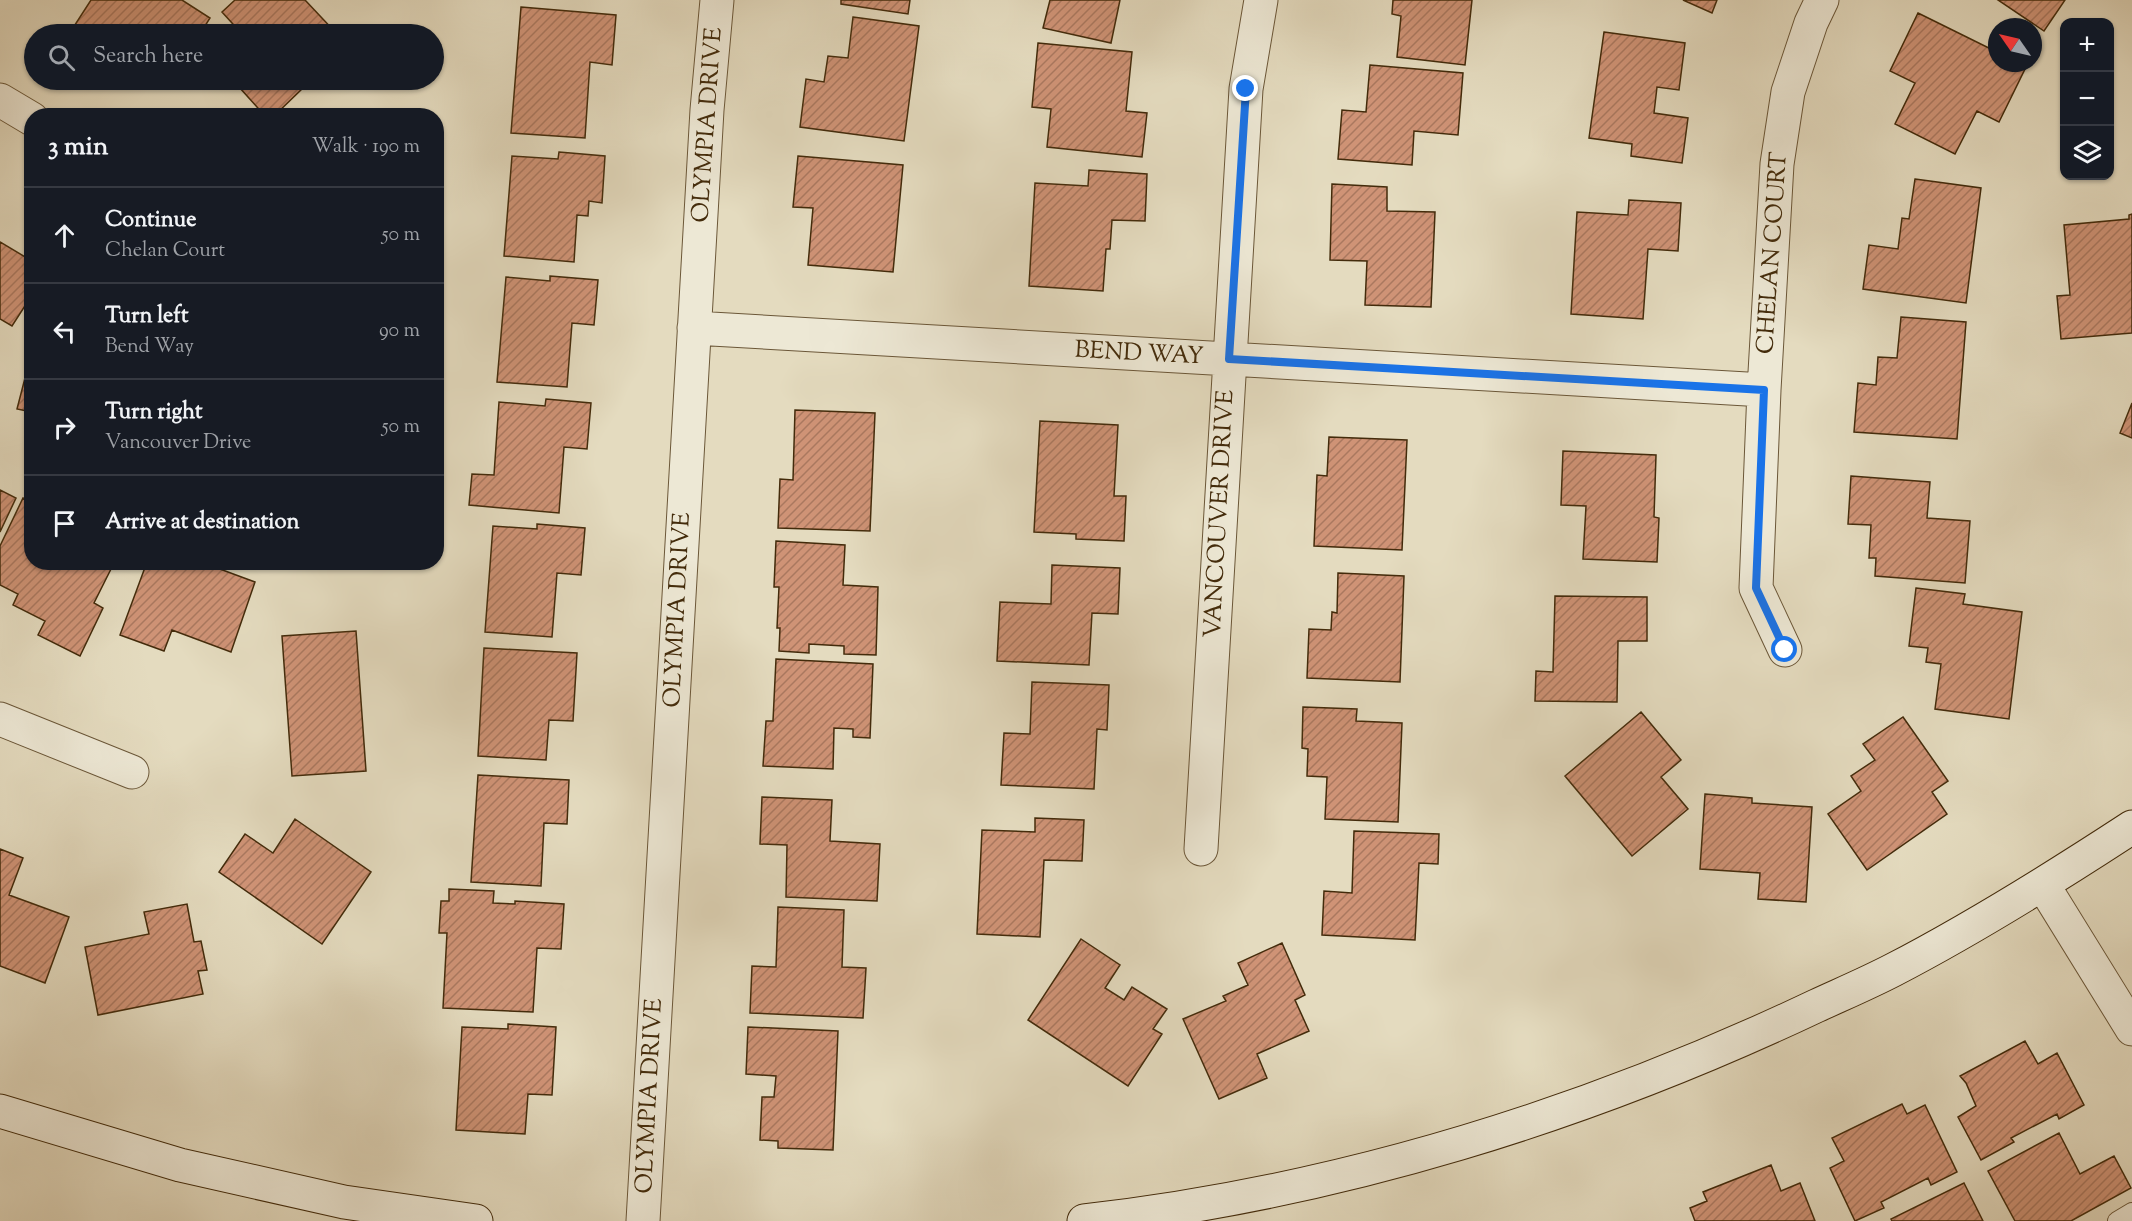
<!DOCTYPE html>
<meta charset="utf-8">
<style>
body{margin:0;font-family:"Sorts Mill Goudy",serif;background:#242831;color:#f1f3f6}
.controls{position:absolute;right:18px;top:18px;display:grid;overflow:hidden;border-radius:12px;box-shadow:0 2px 4px #0004}
.controls button{width:54px;height:54px;display:grid;place-items:center;padding:0;border:0;border-bottom:2px solid #363941;background:#171b24;color:#f1f3f6;font:30px sans-serif}
.compass{position:absolute;left:1988px;top:18px;width:54px;height:54px;border-radius:50%;background:#171b24;box-shadow:0 2px 4px #0004;rotate:304deg}
.stop{position:absolute;width:18px;height:18px;margin:-14px;border:4px solid #1a73e8;border-radius:50%;background:#fff}
.stop.end{background:#1a73e8;border-color:#fff;box-shadow:0 2px 6px #0008}
.list{margin:0;padding:0;list-style:none}
h2{display:flex;justify-content:space-between;align-items:center;height:78px;margin:0;padding:0 24px;font-size:26px}
h2 small{font-size:20px;font-weight:400;color:#9ea1a6}
.list li{display:grid;grid-template-columns:39px 1fr auto;gap:18px;align-items:center;box-sizing:border-box;height:96px;padding:0 24px;border-top:2px solid #363941}
.list b{display:block;font-size:22px;white-space:nowrap}
.list p{margin:0;font-size:20px;white-space:nowrap;color:#9ea1a6}
.list em{font-size:20px;font-style:normal;color:#9ea1a6}
.icon{flex:none;width:33px;height:33px;fill:none;stroke:currentColor;stroke-width:2;stroke-linecap:round;stroke-linejoin:round}
.map{position:relative;flex:none;width:2132px;height:1221px;overflow:hidden}
.search{position:absolute;background:#171b24;box-shadow:0 2px 4px #0004;left:24px;top:24px;width:420px;height:66px;display:flex;align-items:center;gap:15px;box-sizing:border-box;padding:0 21px;border-radius:33px;color:#9ea1a6;font-size:22px}
.panel{position:absolute;background:#171b24;box-shadow:0 2px 4px #0004;left:24px;top:108px;width:420px;height:462px;border-radius:24px}
.map>svg:first-child{display:block}
.building{fill:url(#building-hatch);stroke:#432b0b;stroke-width:1.5}
.lines{fill:none;stroke-linecap:round;stroke-linejoin:round}
.lane-casing{stroke:#6b5738;stroke-width:20}
.street-casing{stroke:#6b5738;stroke-width:35}
.secondary-casing{stroke:#432b0b;stroke-width:35}
.lane{stroke:#ede8d5;stroke-width:18}
.street{stroke:#ede8d5;stroke-width:33}
.secondary{stroke:#ede8d5;stroke-width:33}
.route{stroke:#1a73e8;stroke-width:8}
.labels{text-anchor:middle;dominant-baseline:central;stroke-width:5;stroke-linejoin:round;paint-order:stroke}
.street-label{font-size:24px;fill:#432b0b;stroke:#ede8d5}
</style>
<div class="map">
<svg width="2132" height="1221" viewBox="0 0 2132 1221">
<defs>
<pattern id="building-hatch" width="6" height="6" patternUnits="userSpaceOnUse" patternTransform="scale(1.5)"><rect width="6" height="6" fill="#cf9376"/><path d="M-1 1l2-2M0 6l6-6M5 7l2-2" fill="none" stroke="#aa785f"/></pattern>
</defs>
<rect width="100%" height="100%" fill="#e4dbbf"/>
<filter id="stains"><feTurbulence type="fractalNoise" baseFrequency=".00333" numOctaves="4"/><feColorMatrix values="0 0 0 0 .2 0 0 0 0 .09 0 0 0 0 .02 0 0 0 .5 -.17"/></filter>
<radialGradient id="worn" r=".72"><stop offset=".6" stop-color="#630" stop-opacity="0"/><stop offset="1" stop-color="#630" stop-opacity=".3"/></radialGradient>
<path class="building" d="M91,0H182L210,18L200,34H69Z
M235,0H305L337,34H242L222,12Z
M841,0H910L908,14L841,4Z
M1050,0H1120L1111,43L1043,28Z
M1393,0H1472L1465,65L1397,57L1401,16L1392,14Z
M1683,0H1717L1712,13Z
M1998,0H2065L2044,31Z
M521,7L616,15L612,65L590,62L585,138L511,133Z
M1918,13L1997,52V63H2018L2026,67L1999,122L1977,111L1955,154L1895,124L1915,83L1890,71Z
M853,17L919,26L904,141L800,127L806,79L824,82L828,56L848,58Z
M1604,32L1685,43L1679,90L1657,87L1654,113L1688,118L1682,163L1631,156L1632,144L1589,138Z
M1038,43L1132,52L1126,111L1147,113L1142,157L1047,147L1051,109L1032,107Z
M1370,65L1463,73L1458,135L1414,131L1412,165L1338,159L1342,110L1366,112Z
M247,80H304L299,84L303,88L274,116H265L239,87Z
M559,152L605,156L602,203L589,201L588,216L577,215L574,262L504,256L512,156L558,159Z
M798,156L903,165L893,272L808,265L813,208L793,207Z
M1089,170L1147,174L1145,221L1112,220L1110,249H1106L1103,291L1029,286L1035,183L1088,186Z
M1915,179L1981,188L1966,303L1863,289L1869,245L1898,249L1902,218L1909,219Z
M1332,184L1387,187V211L1435,212L1431,307L1365,305L1367,261L1330,260Z
M1629,200L1681,203L1678,251L1648,249L1643,319L1571,314L1577,212L1628,215Z
M2132,214V333L2061,339L2057,296L2070,295L2064,225L2129,219V215Z
M0,242L32,261V295L12,326L0,319Z
M550,276L598,280L594,325L572,323L567,387L497,382L506,277L550,281Z
M1901,317L1966,322L1957,439L1854,432L1858,383L1876,385L1878,357L1897,358Z
M32,351V412L17,409Z
M546,399L591,403L587,449L564,447L559,513L469,505L472,474L494,475L499,402L545,406Z
M2132,403V438L2120,433Z
M795,410L875,413L870,531L778,528L780,479L793,480Z
M1040,421L1118,425L1114,496H1126L1124,541L1076,539V534L1034,532Z
M1329,437L1407,440L1402,550L1314,546L1317,475L1327,476Z
M1563,451L1656,455L1654,517L1659,518L1657,562L1583,559L1586,506L1561,505Z
M1851,476L1930,482L1927,518L1970,521L1965,583L1875,576L1876,558H1869L1871,525L1848,524Z
M0,490L16,498L0,532Z
M23,498L32,502V562L114,563L94,603L103,608L80,656L38,635L45,621L13,605L18,594L0,585V546Z
M537,524L585,528L581,575L557,573L552,637L485,632L493,526L537,529Z
M776,541L845,545L843,585L878,587L876,655L844,654V646L809,644V653L779,651L780,628H777L779,587H774Z
M147,562H201L255,582L231,652L172,630L164,651L120,635Z
M1052,565L1120,568L1118,614L1092,613L1089,665L997,661L1000,602L1051,604Z
M1338,573L1404,576L1400,682L1307,678L1309,629L1331,630L1332,612L1337,613Z
M1916,588L1965,594L1963,604L2022,612L2009,719L1935,709L1941,664L1926,662L1928,648L1909,646Z
M1555,596L1647,597V641H1618L1617,702L1535,701L1536,671L1553,672Z
M356,631L366,771L292,776L282,636Z
M484,648L577,653L573,721L549,720L546,760L478,756Z
M776,659L873,664L870,738L853,737V729L834,728L833,769L763,766L766,721H773Z
M1032,682L1109,685L1107,730L1097,729L1094,789L1001,785L1004,733L1030,734Z
M1303,707L1357,709L1356,721L1402,723L1398,822L1325,819L1327,777L1307,776L1308,749L1302,748Z
M1641,712L1681,760L1661,777L1688,809L1632,856L1565,776Z
M1903,717L1948,781L1932,792L1947,814L1867,870L1828,814L1861,791L1851,776L1875,760L1863,744Z
M478,775L569,780L567,824L544,823L541,886L471,882Z
M1705,794L1752,798V803L1812,807L1806,902L1758,899L1760,873L1700,869Z
M762,797L832,800L830,841L880,844L877,901L786,897L787,845L760,844Z
M1035,818L1084,820L1082,861L1044,860L1040,937L977,934L982,830L1035,832Z
M295,819L371,872L322,944L219,872L245,834L273,853Z
M1354,831L1439,834L1438,864L1419,863L1415,940L1322,935L1324,891L1352,893Z
M0,849L23,858L9,895L69,917L45,983L0,966Z
M449,889L494,891L493,903L515,904V901L564,904L561,949L537,948L533,1012L443,1008L447,933H439L441,901H449Z
M187,904L194,942L201,941L207,970L198,971L203,994L98,1015L85,947L149,934L144,912Z
M778,907L844,910L842,967L866,968L863,1018L750,1013L752,966L776,967Z
M1081,939L1120,965L1105,988L1124,1000L1132,987L1167,1009L1153,1029L1162,1034L1128,1086L1028,1020Z
M1282,943L1305,995L1295,1000L1309,1031L1257,1054L1267,1078L1219,1099L1183,1019L1226,1001L1223,996L1248,985L1238,963Z
M508,1024L556,1027L552,1095L528,1094L525,1134L456,1130L462,1027L508,1029Z
M748,1027L838,1031L833,1150L778,1148V1141L760,1140L762,1097H774L776,1076L746,1074Z
M2025,1041L2038,1064L2057,1053L2084,1105L2059,1119L2057,1114L2011,1138L2014,1142L1981,1160L1958,1117L1976,1106L1966,1083L1960,1076Z
M1902,1104L1907,1114L1925,1105L1957,1172L1931,1185L1928,1178L1881,1202L1884,1208L1855,1221L1830,1168L1844,1161L1832,1138Z
M2059,1133L2080,1174L2114,1156L2131,1188L2071,1221H2015L1988,1171Z
M1771,1165L1781,1191L1800,1183L1815,1221H1695L1690,1208L1707,1201L1703,1192Z
M1964,1183L1983,1221H1892L1891,1219Z"/>
<g class="lines">
<defs>
<path id="lane" d="M2117,1221L2132,1212"/>
<path id="street" d="M0,100L32,119
M694,328L1764,390
M1785,650L1756,588L1764,390L1777,164L1788,92L1811,23L1822,0
M0,719L132,772
M1201,849L1246,89L1261,0
M2043,885L2132,1029
M643,1221L707,110L717,0"/>
<path id="secondary" d="M0,1111L180,1165L344,1202L476,1221
M1084,1221C1338,1192 1586,1115 1816,1006C1842,994 1868,983 1893,970C1976,927 2054,878 2132,827"/>
</defs>
<use href="#lane" class="lane-casing"/>
<use href="#street" class="street-casing"/>
<use href="#secondary" class="secondary-casing"/>
<use href="#lane" class="lane"/>
<use href="#street" class="street"/>
<use href="#secondary" class="secondary"/>
</g>
<g class="lines">
<path class="route" d="M1246,89L1229,359L1764,390L1756,588L1785,650"/>
</g>
<g class="labels">
<g class="street-label">
<text transform="translate(708 125) rotate(-86)">OLYMPIA DRIVE</text>
<text transform="translate(1773 253) rotate(-86)">CHELAN COURT</text>
<text transform="translate(1139 354) rotate(3)">BEND WAY</text>
<text transform="translate(1220 514) rotate(-87)">VANCOUVER DRIVE</text>
<text transform="translate(678 610) rotate(-87)">OLYMPIA DRIVE</text>
<text transform="translate(650 1096) rotate(-87)">OLYMPIA DRIVE</text>
</g>
</g>
<rect width="100%" height="100%" filter="url(#stains)"/>
<rect width="100%" height="100%" fill="url(#worn)"/>
</svg>
<div class="controls">
<button>+</button>
<button>−</button>
<button><svg class="icon" aria-label="layers" viewBox="0 0 24 24"><path d="M12 4l9 5-9 5-9-5zM3 14l9 5 9-5"/></svg></button>
</div>
<svg class="compass" viewBox="-18 -18 36 36"><path d="M0-13l5 13h-10z" fill="#e53935"/><path d="M0 13l5-13h-10z" fill="#9ea1a6"/></svg>
<div class="stop" style="left:1785px;top:650px"></div>
<div class="stop end" style="left:1246px;top:89px"></div>
<div class="search"><svg class="icon" aria-label="search" viewBox="0 0 24 24"><circle cx="10" cy="10" r="6"/><path d="M15 15l6 6"/></svg>Search here</div>
<section class="panel">
<h2>3 min<small>Walk · 190 m</small></h2>
<ul class="list">
<li><svg class="icon" aria-label="ahead" viewBox="0 0 24 24"><path d="M12 20V5M6 11l6-6 6 6"/></svg><div><b>Continue</b><p>Chelan Court</p></div><em>50 m</em></li>
<li><svg class="icon" aria-label="left" viewBox="0 0 24 24"><path d="M17 20v-9H6M10 6l-5 5 5 5"/></svg><div><b>Turn left</b><p>Bend Way</p></div><em>90 m</em></li>
<li><svg class="icon" aria-label="right" viewBox="0 0 24 24"><path d="M7 20v-9h11M14 6l5 5-5 5"/></svg><div><b>Turn right</b><p>Vancouver Drive</p></div><em>50 m</em></li>
<li><svg class="icon" aria-label="arrive" viewBox="0 0 24 24"><path d="M6 21V4h12l-3 4 3 4H6"/></svg><div><b>Arrive at destination</b></div></li>
</ul>
</section>
</div>
